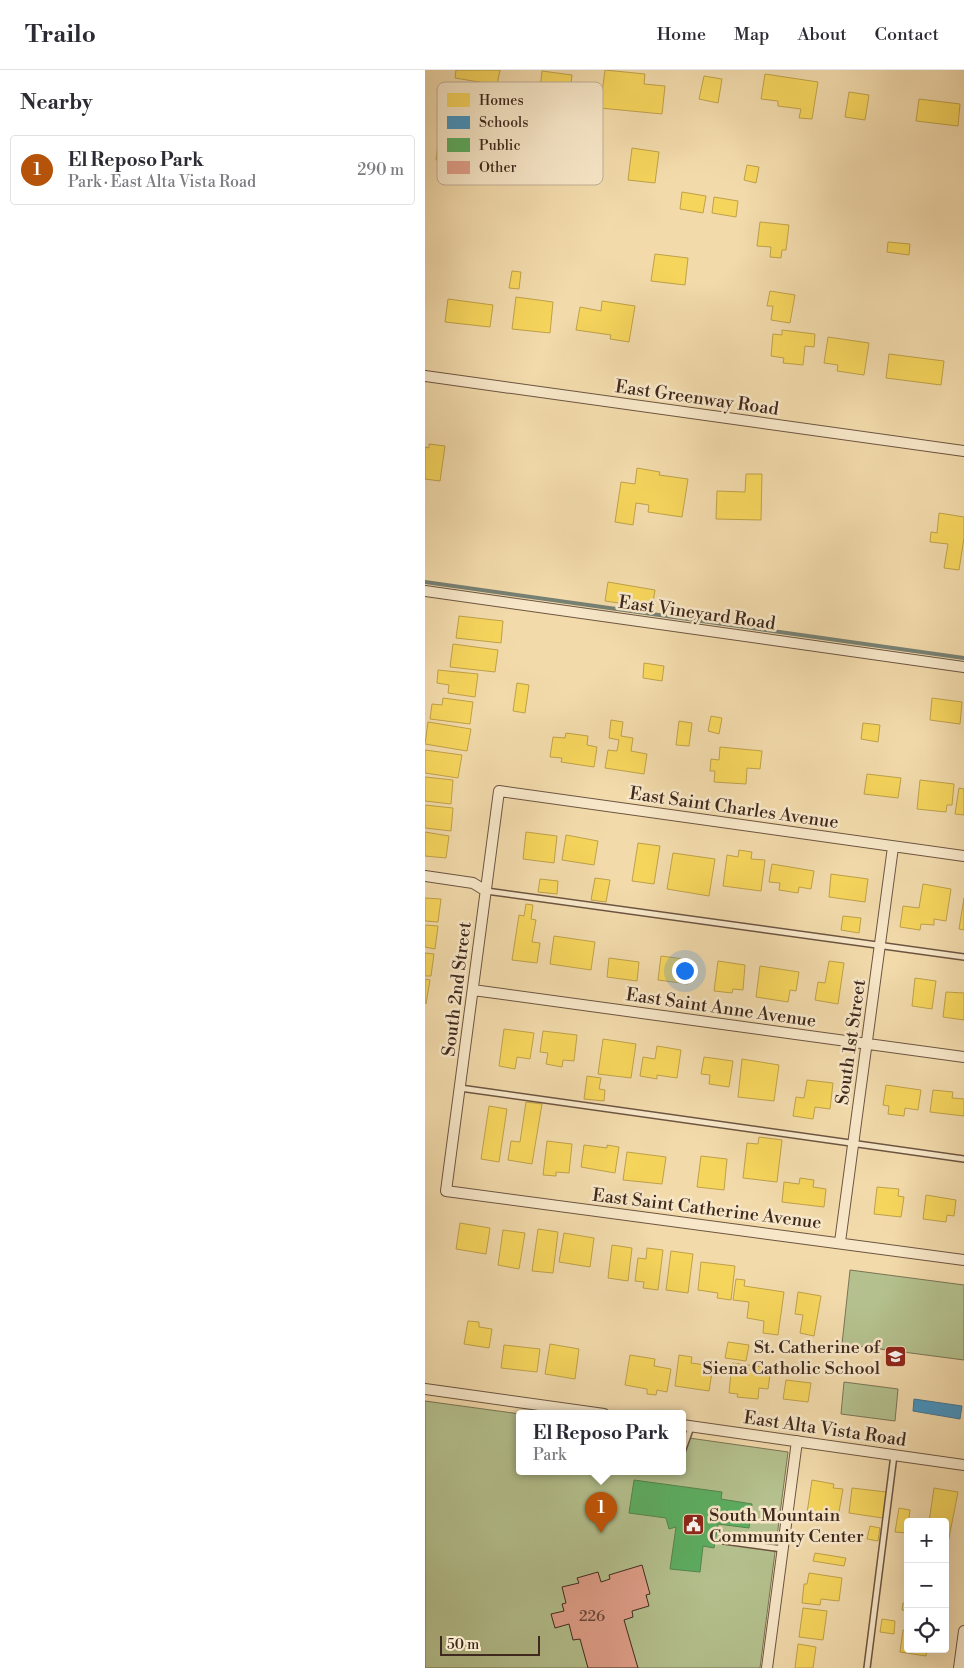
<!DOCTYPE html>
<meta charset="utf-8">
<style>
body{margin:0;font-family:"Libre Bodoni",serif;background:#f7f7f7;color:#2b2b33}
.controls{position:absolute;right:15px;bottom:15px;display:grid;overflow:hidden;border-radius:5px;box-shadow:0 5px 20px #0002}
.controls button{width:45px;height:45px;display:grid;place-items:center;padding:0;border:0;border-bottom:1px solid #e1e1e2;background:#fff;color:#2b2b33;font:25px sans-serif}
.scale{position:absolute;left:15px;bottom:12px;width:100px;box-sizing:border-box;padding-left:5px;border:2px solid #3f281d;border-top:0;font-size:14px;line-height:18px;white-space:nowrap;color:#3f281d;-webkit-text-stroke:4px #f7e7c8;paint-order:stroke}
.you{position:absolute;left:259px;top:900px;width:18px;height:18px;margin:-12px;border:4px solid #fff;border-radius:50%;background:#1a73e8;box-shadow:0 0 0 8px #1a73e833}
.badge{display:grid;place-items:center;width:32px;height:32px;border-radius:50%;background:#b45309;color:#fff;font-size:16px;font-weight:700}
.pin{position:absolute;translate:-50% -41px;filter:drop-shadow(0 1px 2px #0008)}
.pin::after{content:'';position:absolute;top:26px;width:18px;height:15px;background:inherit;clip-path:polygon(0 0,100% 0,50% 100%)}
.popup{position:absolute;left:91px;top:1340px;width:170px;height:65px;box-sizing:border-box;display:grid;place-content:center;border-radius:5px;background:#fff;filter:drop-shadow(0 1px 4px #0005);font-size:16px;white-space:nowrap;color:#7c7c81}
.popup b{font-size:19px;color:#2b2b33}
.popup::after{content:'';position:absolute;left:50%;top:100%;margin-left:-10px;border:10px solid transparent;border-top-color:#fff}
.list{margin:0;padding:0;list-style:none}
h2{display:flex;justify-content:space-between;align-items:center;height:65px;margin:0;padding:0 20px;font-size:21px}
h2 small{font-size:16px;font-weight:400;color:#7c7c81}
.list li{display:grid;grid-template-columns:32px 1fr auto;gap:15px;align-items:center;box-sizing:border-box;height:70px;margin:0 10px 10px;padding:0 10px;border:1px solid #e1e1e2;border-radius:5px}
.list b{display:block;font-size:19px;white-space:nowrap}
.list p{margin:0;font-size:16px;white-space:nowrap;color:#7c7c81}
.list em{font-size:16px;font-style:normal;color:#7c7c81}
.icon{flex:none;width:28px;height:28px;fill:none;stroke:currentColor;stroke-width:2;stroke-linecap:round;stroke-linejoin:round}
.map{position:relative;flex:none;width:539px;height:1598px;overflow:hidden}
header{display:flex;align-items:center;gap:30px;box-sizing:border-box;height:70px;padding:0 25px;background:#fff;border-bottom:1px solid #e1e1e2}
header strong{font-size:24px}
nav{display:flex;gap:28px;margin-inline-start:auto;font-size:18px}
main{display:flex}
aside{flex:1;background:#fff}
.map>svg:first-child{display:block}
.green{fill:#b4c18e;stroke:#7a7456}
.homes{fill:#f6d55c;stroke:#bfa149}
.schools{fill:#4393c3;stroke:#427391}
.public{fill:#5aae61;stroke:#52864d}
.lines{fill:none;stroke-linecap:round;stroke-linejoin:round}
.stream{stroke:#768073;stroke-width:4}
.building{fill:#e1a08b;stroke:#3f281d}
.service-casing{stroke:#6c5440;stroke-width:8}
.minor-casing{stroke:#6c5440;stroke-width:12}
.service{stroke:#f7e7c8;stroke-width:5}
.minor{stroke:#f7e7c8;stroke-width:10}
.labels{text-anchor:middle;dominant-baseline:central;stroke-width:5;stroke-linejoin:round;paint-order:stroke}
.number-label{font-size:15px;fill:#684638}
.street-label{font-size:18px;fill:#3f281d;stroke:#f7e7c8}
.poi-label{font-size:18px;fill:#3f281d;stroke:#f7e7c8;text-anchor:end}
.key{fill:#f7e7c8;stroke:#c0ae95;stroke-width:1}
.key-label{font-size:14px;fill:#3f281d}
</style>
<header>
<strong>Trailo</strong>
<nav><a>Home</a><a>Map</a><a>About</a><a>Contact</a></nav>
</header>
<main>
<aside>
<h2>Nearby<small></small></h2>
<ul class="list">
<li><span class="badge">1</span><div><b>El Reposo Park</b><p>Park · East Alta Vista Road</p></div><em>290 m</em></li>
</ul>
</aside>
<div class="map">
<svg width="539" height="1598" viewBox="0 0 539 1598">
<rect width="100%" height="100%" fill="#f2daab"/>
<filter id="stains"><feTurbulence type="fractalNoise" baseFrequency=".004" numOctaves="4"/><feColorMatrix values="0 0 0 0 .2 0 0 0 0 .09 0 0 0 0 .02 0 0 0 .5 -.17"/></filter>
<radialGradient id="worn" r=".72"><stop offset=".6" stop-color="#630" stop-opacity="0"/><stop offset="1" stop-color="#630" stop-opacity=".3"/></radialGradient>
<path class="green" d="M425,1200L539,1215V1290L417,1274Z
M419,1312L473,1319L470,1351L416,1344Z
M0,1331L95,1344V1402H257V1367L363,1382L335,1598H0Z"/>
<path class="homes" d="M31,0H75L72,15L30,8Z
M180,0L220,4L219,14L240,16L237,44L175,38Z
M117,1L147,5L145,22L140,21L137,35L130,34L132,23L115,20Z
M340,4L393,12L387,49L374,48L376,39L353,36V31L336,29Z
M279,6L297,9L293,33L274,29Z
M424,22L444,25L440,50L420,47Z
M494,29L535,34L533,56L491,51Z
M14,64L36,66L33,93L11,90Z
M207,78L234,82L230,113L203,110Z
M322,95L334,97L331,113L319,110Z
M257,122L281,126L278,143L255,139Z
M289,127L313,131L311,147L287,143Z
M335,152L364,155L361,180H357L356,188L345,187L346,177L332,176Z
M463,172L485,174L484,185L462,182Z
M230,184L263,188L260,215L226,211Z
M87,201L96,202L94,219L84,218Z
M345,221L370,225L365,253L346,250L348,236H342Z
M91,227L128,232L125,263L87,259Z
M23,229L68,235L65,257L20,252Z
M177,231L210,236L204,272L185,269L186,265L151,260L155,237L176,241Z
M357,260L390,264L389,277L380,276L378,295L358,293L359,288L346,286L348,264L357,265Z
M403,267L444,273L439,305L412,301L413,295L399,293Z
M464,284L519,291L516,315L461,308Z
M4,374L20,376L15,411L0,409V377L4,378Z
M212,398L235,402L234,405L263,409L257,447L223,442L224,435L211,433L208,455L190,452L196,412L210,414Z
M321,404H337L336,450L291,449L292,421L320,422Z
M514,443L539,447V468L534,500L519,498L523,474L505,472L506,462L512,463Z
M183,512L230,520L227,538L180,531Z
M34,546L78,551L76,573L31,568Z
M28,574L73,580L70,602L25,597Z
M219,593L239,596L237,611L218,608Z
M13,600L53,604L50,627L23,623L24,615L12,613Z
M92,613L104,615L100,643L88,641Z
M18,628L48,632L45,654L5,649L7,634L17,635Z
M507,628L537,632L535,654L505,650Z
M286,646L297,648L294,664L283,661Z
M186,650L198,652L196,666L208,668L206,681L222,684L219,704L180,698L183,680L192,681L194,670L184,668Z
M254,651L267,653L264,676L251,675Z
M3,652L46,659L42,681L0,674Z
M438,653L455,655L453,672L436,669Z
M141,663L163,666L162,675L172,677L169,697L136,692L137,688L125,687L128,667L140,668Z
M295,677L337,681L335,699L322,698L321,714L289,712L290,701H285L286,689L294,690Z
M0,680L37,685L33,708L0,703Z
M442,704L476,708L473,728L439,724Z
M0,707L28,710L26,734L0,731Z
M495,710L529,714L527,735H522L521,742L492,739Z
M534,718L539,719V745L530,744Z
M0,735L28,738L26,761L0,758Z
M0,762L24,766L21,788L0,786Z
M101,762L132,766L129,793L98,789Z
M141,765L173,771L169,795L137,790Z
M213,773L235,776L229,814L207,811Z
M314,780L327,782L326,789L340,790L336,821L298,816L302,785L313,787Z
M248,783L290,789L284,826L242,819Z
M347,794L389,801L386,819L374,817L373,823L354,820L355,813L344,812Z
M406,804L443,809L440,832L404,827Z
M170,808L185,810L181,832L166,830Z
M115,809L133,811L132,824L113,822Z
M498,814L526,819L521,851L509,849V855L496,854L495,860L475,857L478,836L494,838Z
M0,828L16,829L13,852L0,851Z
M539,828V860L534,859Z
M101,834L108,835L106,849L111,850L107,872L115,873L112,893L87,890L94,845L99,846Z
M418,846L436,848L434,863L416,860Z
M0,855L13,856L10,879L0,877Z
M129,866L170,872L166,900L125,894Z
M0,883L9,884L6,906H0Z
M236,886L266,890L263,914L233,910Z
M184,888L214,892L212,911L182,907Z
M293,891L320,895L318,920L308,919L307,923L289,921Z
M404,891L419,893L413,934L390,930L393,912L400,913Z
M335,896L374,902L371,921L365,920L363,932L331,927Z
M490,908L511,911L507,939L487,936Z
M0,909L5,910L1,934L0,933Z
M521,922L539,923V950L518,947Z
M79,959L109,963L105,989L92,987L90,999L74,996Z
M118,961L152,965L149,991L138,990L137,997L121,994L123,983L115,982Z
M178,969L211,974L206,1008L173,1004Z
M232,976L256,980L252,1008L232,1005V1009L215,1006L218,987L230,989Z
M279,987L308,991L304,1017L284,1014L285,1005L276,1004Z
M317,989L354,995L349,1031L313,1027Z
M162,1006L176,1008L174,1019L180,1020L179,1031L159,1029Z
M382,1010L408,1013L405,1039L390,1037L388,1049L368,1046L371,1027L379,1028Z
M461,1015L496,1020L493,1040L480,1038L479,1046L463,1044L464,1036L458,1035Z
M508,1020L528,1022L527,1028L539,1029V1046L505,1042Z
M101,1032L117,1034L107,1094L83,1090L86,1071L95,1072Z
M64,1036L82,1039L74,1092L56,1089Z
M334,1067L357,1070L352,1112L318,1108L322,1073L333,1074Z
M122,1071L147,1074L144,1103L131,1102V1106L118,1105Z
M159,1075L182,1078V1075L194,1077L190,1103L156,1097Z
M202,1082L241,1087L237,1114L198,1110Z
M276,1086L302,1089L299,1120L272,1117Z
M375,1108L389,1110L388,1117L401,1119L399,1137L357,1132L359,1112L374,1114Z
M452,1117L474,1119L473,1126L479,1127L476,1147L449,1144Z
M501,1125L531,1130L529,1146L522,1145L521,1152L498,1149Z
M35,1153L65,1158L61,1184L31,1179Z
M113,1159L133,1162L128,1203L107,1201Z
M78,1160L100,1163L94,1199L73,1195Z
M139,1163L169,1168L165,1197L134,1192Z
M187,1175L207,1178L203,1211L183,1208Z
M222,1178L238,1180L233,1220L218,1218L219,1212L210,1211L213,1188L221,1189Z
M246,1181L268,1184L263,1223L241,1220Z
M276,1192L310,1196L306,1230L292,1228L293,1223L273,1220Z
M311,1209L320,1210L319,1216L359,1222L353,1265L338,1263L339,1251L322,1248L324,1232L308,1230Z
M373,1222L396,1226L389,1266L375,1263L378,1245L370,1244Z
M43,1251L54,1252V1257L67,1259L64,1278L39,1274Z
M303,1272L324,1275L321,1291L300,1288Z
M125,1274L154,1279L150,1309L120,1304Z
M79,1275L115,1279L112,1302L76,1298Z
M205,1285L230,1289L229,1296L246,1299L242,1322L232,1320L231,1325L222,1324V1319L200,1315Z
M254,1285L267,1287L266,1293L288,1296L284,1321L250,1316Z
M307,1293L346,1298L343,1319L334,1318L333,1329L312,1327L313,1324L304,1323Z
M361,1310L386,1313L383,1332L358,1329Z
M387,1410L409,1414L408,1418L418,1419L412,1453L392,1450L393,1445L382,1443Z
M427,1418L461,1422L458,1448L424,1443Z
M509,1418L533,1422L522,1478L520,1452H504Z
M474,1438L485,1440L482,1463L470,1462Z
M445,1456L455,1458L453,1471L442,1469Z
M390,1483L421,1488L419,1496L388,1491Z
M384,1503L417,1508L414,1531L396,1529L395,1535L377,1533L379,1514H382Z
M478,1533L483,1534V1541L477,1540Z
M378,1538L402,1541L398,1570L374,1567Z
M457,1549L470,1551L469,1564L455,1562Z
M478,1560L483,1561V1579H502L501,1586L475,1582Z
M373,1574L391,1577L388,1598H370Z"/>
<path class="schools" d="M489,1329L537,1336L535,1349L488,1341Z"/>
<path class="public" d="M209,1410L297,1422L296,1429L327,1434L324,1458L293,1454L289,1478L278,1476L275,1502L245,1499L251,1457L244,1459L241,1448L204,1443Z"/>
<g class="lines">
<path class="stream" d="M0,512L539,588"/>
</g>
<path class="building" d="M217,1495L225,1524L221,1525L224,1536L207,1541L208,1547L199,1550L213,1598H163L155,1569L148,1570L144,1554L130,1558L126,1544L139,1541L137,1534L141,1533L137,1517L154,1513L152,1508L173,1502L176,1512L185,1509L184,1505Z"/>
<g class="lines">
<defs>
<path id="service" d="M61,821L539,887
M35,1018L539,1089
M257,1382L266,1357
M299,1471L358,1479
M442,1598L469,1385"/>
<path id="minor" d="M0,306L539,381
M0,521L539,597
M539,786L74,721L21,1121L539,1190
M0,806L48,813L61,821
M48,920L539,987
M415,1172L468,777
M0,1319L179,1344
M257,1355L539,1395
M342,1598L372,1371
M534,1598L539,1561"/>
</defs>
<use href="#service" class="service-casing"/>
<use href="#minor" class="minor-casing"/>
<use href="#service" class="service"/>
<use href="#minor" class="minor"/>
</g>
<defs>
<symbol id="school-square" viewBox="-11 -11 22 22"><rect x="-9" y="-9" width="18" height="18" rx="4" fill="#8f2418" stroke="#f7e7c8"/><path d="M0-5L7-2L0 1L-7-2ZM-4 1L0 2.5L4 1V4Q0 6-4 4Z" fill="#fff"/></symbol>
<symbol id="civic-square" viewBox="-11 -11 22 22"><rect x="-9" y="-9" width="18" height="18" rx="4" fill="#8f2418" stroke="#f7e7c8"/><path d="M-.6-6.5H3V-4.5H.6V-3L4-1V1h2V6H-6V1h2V-1L-.6-3ZM-1.2 2.5V6h2.4V2.5Z" fill="#fff"/></symbol>
</defs>
<g fill-rule="evenodd">
<use href="#school-square" x="458" y="1274" width="25" height="25"/>
<use href="#civic-square" x="256" y="1442" width="25" height="25"/>
</g>
<g class="labels">
<g class="number-label">
<text x="167" y="1546">226</text>
</g>
<g class="street-label">
<text transform="translate(272 328) rotate(8)">East Greenway Road</text>
<text transform="translate(272 543) rotate(8)">East Vineyard Road</text>
<text transform="translate(309 738) rotate(8)">East Saint Charles Avenue</text>
<text transform="translate(32 919) rotate(-83)">South 2nd Street</text>
<text transform="translate(296 938) rotate(8)">East Saint Anne Avenue</text>
<text transform="translate(426 972) rotate(-82)">South 1st Street</text>
<text transform="translate(282 1139) rotate(7)">East Saint Catherine Avenue</text>
<text transform="translate(400 1359) rotate(8)">East Alta Vista Road</text>
</g>
<g class="poi-label">
<text x="455" y="1277">St. Catherine of<tspan x="455" dy="21">Siena Catholic School</tspan></text>
<text x="284" y="1445" text-anchor="start">South Mountain<tspan x="284" dy="21">Community Center</tspan></text>
</g>
</g>
<rect x="12" y="12" width="166" height="103" rx="8" class="key"/>
<rect x="22" y="23" width="23" height="14" fill="#f6d55c"/>
<rect x="22" y="46" width="23" height="13" fill="#4393c3"/>
<rect x="22" y="68" width="23" height="14" fill="#5aae61"/>
<rect x="22" y="91" width="23" height="13" fill="#e1a08b"/>
<g class="key-label">
<text x="54" y="35">Homes</text>
<text x="54" y="57">Schools</text>
<text x="54" y="80">Public</text>
<text x="54" y="102">Other</text>
</g>
<rect width="100%" height="100%" filter="url(#stains)"/>
<rect width="100%" height="100%" fill="url(#worn)"/>
</svg>
<div class="controls">
<button>+</button>
<button>−</button>
<button><svg class="icon" aria-label="locate" viewBox="0 0 24 24"><circle cx="12" cy="12" r="6"/><path d="M12 2v4M12 18v4M2 12h4M18 12h4"/></svg></button>
</div>
<div class="scale">50 m</div>
<div class="you"></div>
<div class="pin badge" style="left:176px;top:1463px">1</div>
<div class="popup"><b>El Reposo Park</b>Park</div>
</div>
</main>
